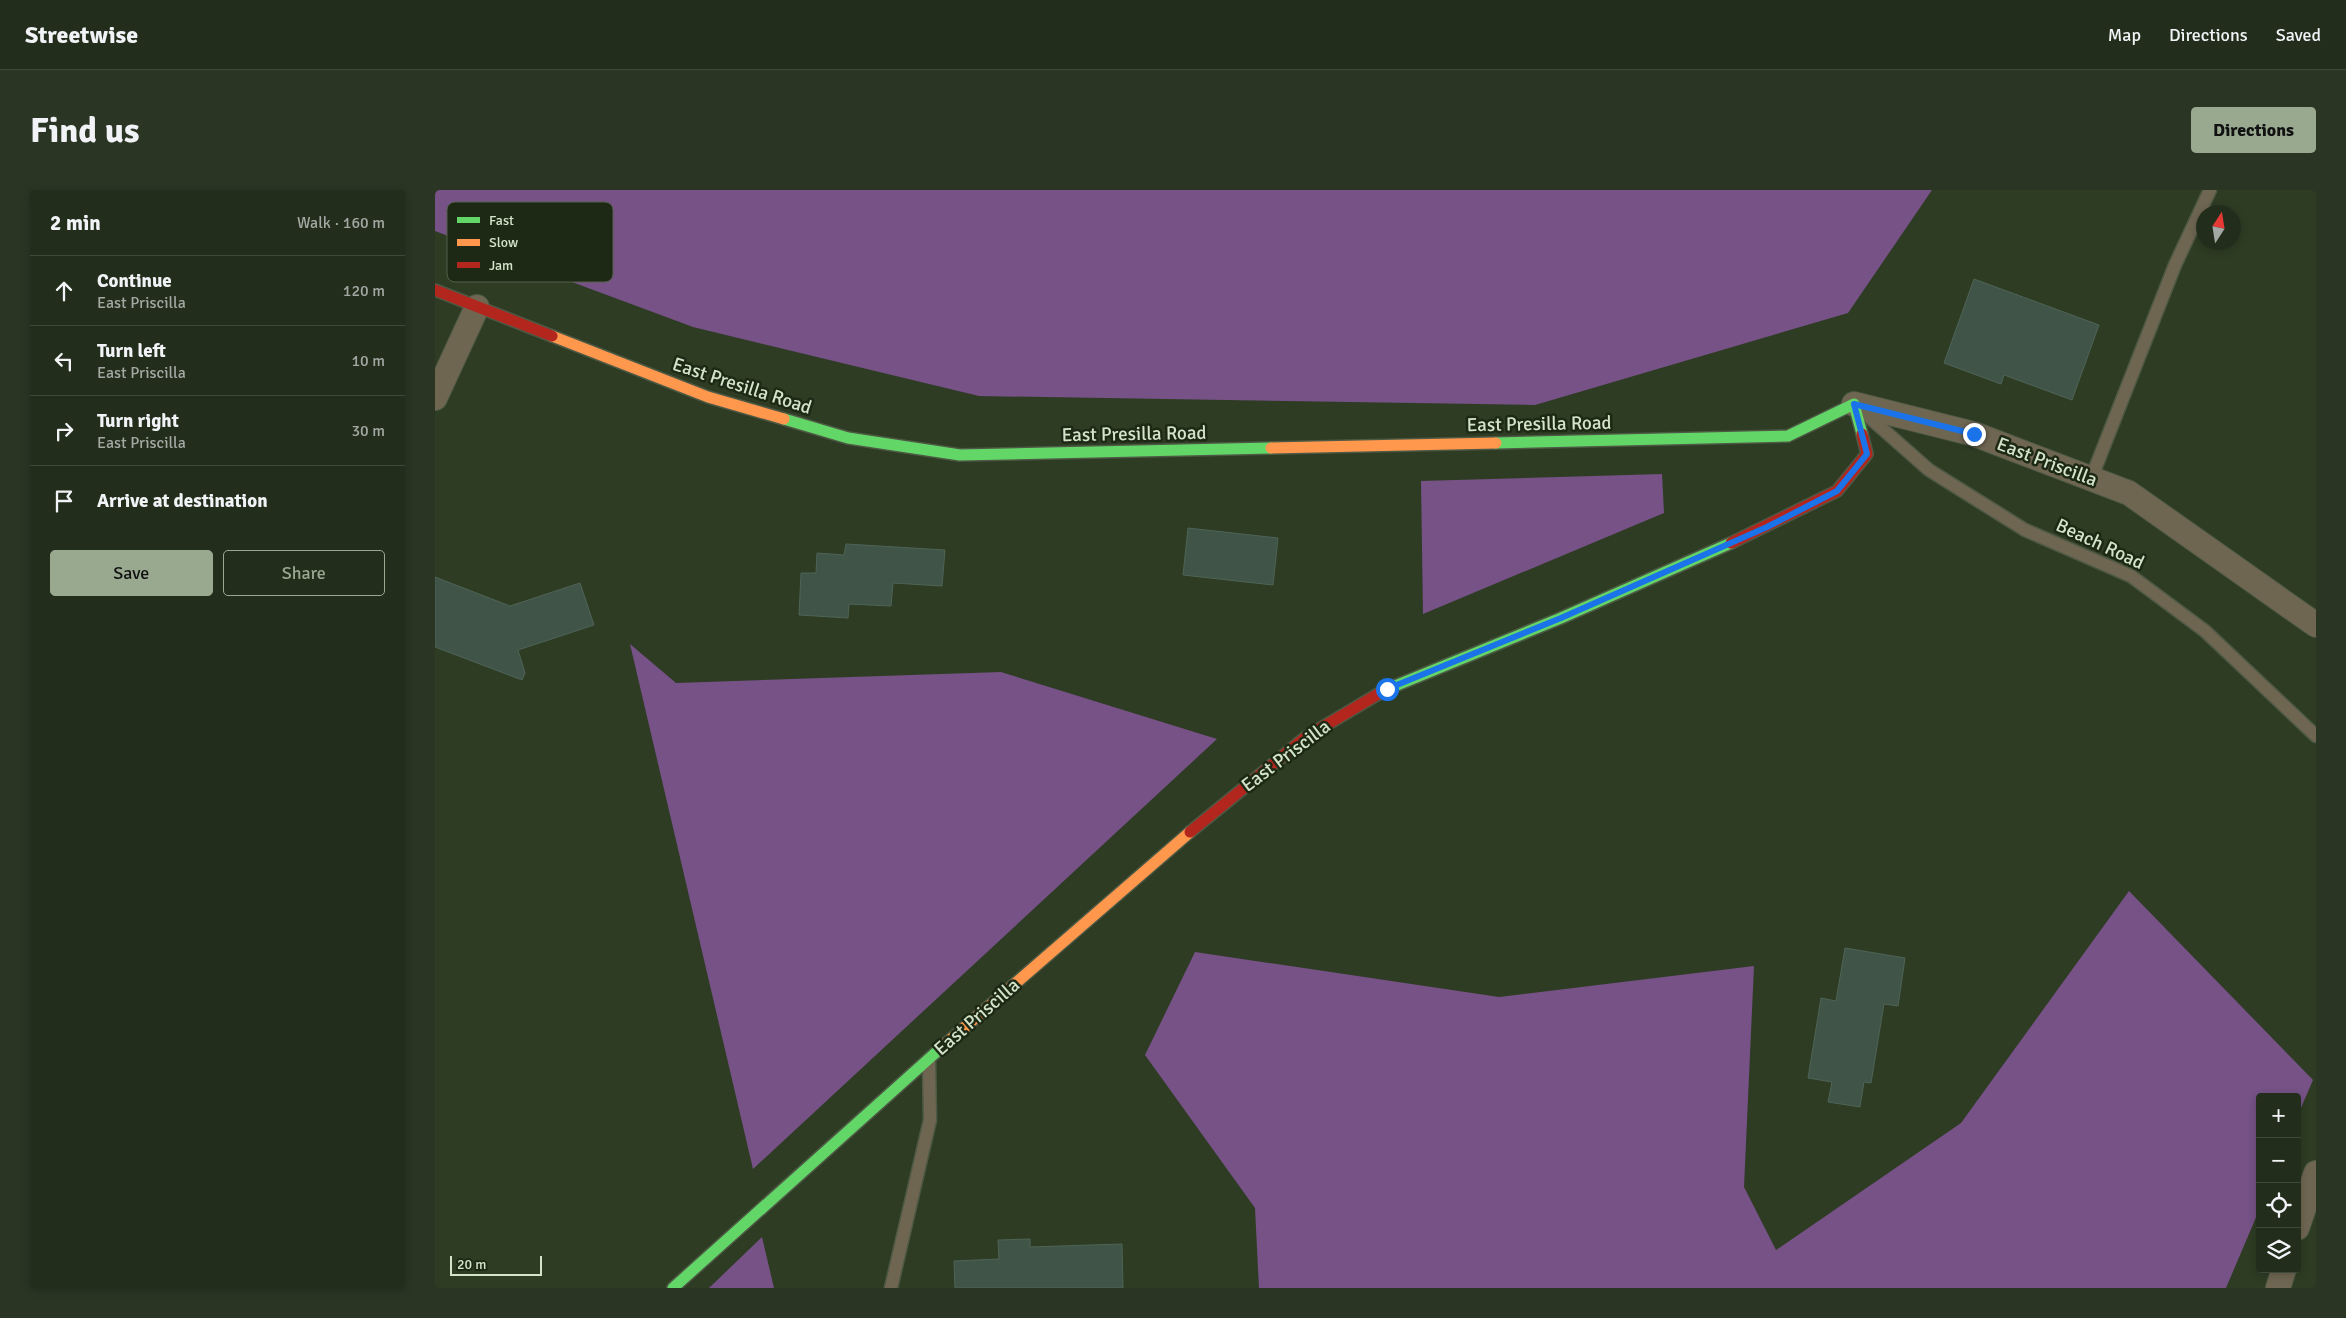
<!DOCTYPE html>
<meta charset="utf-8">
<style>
body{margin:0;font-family:Signika,sans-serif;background:#2a3524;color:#f1f3f6}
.controls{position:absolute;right:15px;bottom:15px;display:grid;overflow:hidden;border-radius:5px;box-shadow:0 2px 8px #0003}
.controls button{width:45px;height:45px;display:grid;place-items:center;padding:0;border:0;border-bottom:1px solid #3f493a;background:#222d1b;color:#f1f3f6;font:25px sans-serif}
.compass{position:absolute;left:1761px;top:15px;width:45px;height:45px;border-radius:50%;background:#222d1b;box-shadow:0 2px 8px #0003;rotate:12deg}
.scale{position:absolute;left:15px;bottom:12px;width:92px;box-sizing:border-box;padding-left:5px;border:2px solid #d3e4ca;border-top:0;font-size:14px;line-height:18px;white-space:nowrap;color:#d3e4ca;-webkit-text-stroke:4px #1d2915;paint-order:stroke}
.stop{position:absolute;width:15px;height:15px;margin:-11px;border:4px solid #1a73e8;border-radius:50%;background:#fff}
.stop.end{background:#1a73e8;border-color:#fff;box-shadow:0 1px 5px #0008}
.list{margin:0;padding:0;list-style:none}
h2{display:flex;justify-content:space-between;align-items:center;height:65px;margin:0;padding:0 20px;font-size:21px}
h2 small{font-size:16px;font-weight:400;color:#a2a8a3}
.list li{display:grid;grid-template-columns:32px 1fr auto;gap:15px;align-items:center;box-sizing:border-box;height:70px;padding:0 20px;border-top:1px solid #3f493a}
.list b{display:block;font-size:19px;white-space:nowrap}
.list p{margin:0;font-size:16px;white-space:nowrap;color:#a2a8a3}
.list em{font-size:16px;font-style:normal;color:#a2a8a3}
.actions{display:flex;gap:10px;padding:15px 20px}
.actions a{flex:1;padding:11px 0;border:1px solid #99a990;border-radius:5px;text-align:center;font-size:18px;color:#99a990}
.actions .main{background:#99a990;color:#111}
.icon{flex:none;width:28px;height:28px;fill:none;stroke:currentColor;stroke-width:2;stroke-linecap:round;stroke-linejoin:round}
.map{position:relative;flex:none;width:1881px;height:1098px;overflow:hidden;border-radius:5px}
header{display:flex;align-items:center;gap:30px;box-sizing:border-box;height:70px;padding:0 25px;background:#222d1b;border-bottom:1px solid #3f493a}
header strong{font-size:24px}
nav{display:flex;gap:28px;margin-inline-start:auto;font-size:18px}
.intro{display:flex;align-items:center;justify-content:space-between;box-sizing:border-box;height:120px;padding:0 30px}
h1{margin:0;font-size:35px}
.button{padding:12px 22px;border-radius:5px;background:#99a990;color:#111;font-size:18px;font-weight:700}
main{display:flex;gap:30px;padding:0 30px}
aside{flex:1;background:#222d1b;border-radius:5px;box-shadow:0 2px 8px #0003}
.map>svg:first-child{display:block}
.green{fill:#765287}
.building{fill:#415448;stroke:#4e6456}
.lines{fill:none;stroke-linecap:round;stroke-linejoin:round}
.lane-casing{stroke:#4d5944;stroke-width:15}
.street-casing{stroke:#4d5944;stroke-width:26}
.fast-casing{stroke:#4d5944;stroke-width:14}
.slow-casing{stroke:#4d5944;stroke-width:14}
.jam-casing{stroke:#4d5944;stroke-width:14}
.lane{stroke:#6f6652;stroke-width:12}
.street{stroke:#6f6652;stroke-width:24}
.fast{stroke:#63d668;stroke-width:11}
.slow{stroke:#ff974d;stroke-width:11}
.jam{stroke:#b3261e;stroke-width:11}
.route{stroke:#1a73e8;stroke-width:6}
.labels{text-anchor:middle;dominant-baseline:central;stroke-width:5;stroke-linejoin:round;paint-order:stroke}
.street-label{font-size:19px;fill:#d3e4ca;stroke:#1d2915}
.key{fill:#1d2915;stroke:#54614b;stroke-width:1}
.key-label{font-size:14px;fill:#d3e4ca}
</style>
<header>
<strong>Streetwise</strong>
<nav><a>Map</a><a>Directions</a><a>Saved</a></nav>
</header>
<div class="intro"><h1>Find us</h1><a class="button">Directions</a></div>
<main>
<aside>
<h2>2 min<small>Walk · 160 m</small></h2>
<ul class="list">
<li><svg class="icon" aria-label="ahead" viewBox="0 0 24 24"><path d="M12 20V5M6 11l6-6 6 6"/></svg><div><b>Continue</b><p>East Priscilla</p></div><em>120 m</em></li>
<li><svg class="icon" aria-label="left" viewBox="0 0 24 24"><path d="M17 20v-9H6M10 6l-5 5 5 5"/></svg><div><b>Turn left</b><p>East Priscilla</p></div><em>10 m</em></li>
<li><svg class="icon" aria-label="right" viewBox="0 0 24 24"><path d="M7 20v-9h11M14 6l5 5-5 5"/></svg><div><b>Turn right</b><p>East Priscilla</p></div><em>30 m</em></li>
<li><svg class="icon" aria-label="arrive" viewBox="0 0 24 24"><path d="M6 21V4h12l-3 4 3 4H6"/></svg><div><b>Arrive at destination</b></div></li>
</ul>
<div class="actions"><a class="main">Save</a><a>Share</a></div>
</aside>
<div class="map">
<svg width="1881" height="1098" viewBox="0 0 1881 1098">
<rect width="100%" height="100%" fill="#2e3c24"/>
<path class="green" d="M0,0H1497L1413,123L1100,215L544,206L258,137L0,41Z
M1227,284L1229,323L988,424L986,291Z
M195,454L241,493L566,482L782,549L318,979Z
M1694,701L1878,890L1862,927V907H1825V1018L1791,1098H824L820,1018L710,865L760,762L1064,807L1319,776L1309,997L1341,1060L1526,933Z
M327,1047L339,1098H274Z"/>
<path class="building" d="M1539,89L1664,135L1637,210L1569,185L1566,194L1509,173Z
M753,338L843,348L838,395L748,385Z
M411,354L510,360L507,396L458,393L456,416L414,414L413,428L364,425L366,383H381L382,363L409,365Z
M0,387L75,416L145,393L159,435L83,460L90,483L87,490L0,457Z
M1410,758L1470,768L1463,816L1449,814L1436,893L1429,892L1425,917L1393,912L1397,892L1373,888L1386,808L1401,811Z
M595,1049V1057L687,1054L688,1098H520L519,1071L564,1069L563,1050Z"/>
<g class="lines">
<defs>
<path id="lane" d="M1426,220L1494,280L1590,340L1696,386L1770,441L1881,546
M1656,289L1740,75L1775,0
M456,1098L495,930L494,871"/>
<path id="street" d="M0,208L42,117
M1419,214L1539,244L1694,303L1881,435
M1862,1038L1881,983
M1843,1098L1849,1079"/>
<path id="fast" d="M349,229L413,248L525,265L836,258
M1061,253L1353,246L1419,214L1427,244
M950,500L1126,428L1296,353
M238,1098L507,857"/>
<path id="slow" d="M117,146L273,207L349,229
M836,258L1061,253
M507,857L755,642"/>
<path id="jam" d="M0,100L117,146
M1296,353L1402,301L1432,264L1427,244
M755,642L871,547L950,500"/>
</defs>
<use href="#lane" class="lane-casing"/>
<use href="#street" class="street-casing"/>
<use href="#fast" class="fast-casing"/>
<use href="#slow" class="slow-casing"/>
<use href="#jam" class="jam-casing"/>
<use href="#lane" class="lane"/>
<use href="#street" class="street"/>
<use href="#fast" class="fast"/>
<use href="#slow" class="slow"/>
<use href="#jam" class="jam"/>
</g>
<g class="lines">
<path class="route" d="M952,499L1126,428L1332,337L1402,301L1432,264L1419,214L1539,244"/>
</g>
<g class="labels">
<g class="street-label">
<text transform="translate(307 196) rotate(18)">East Presilla Road</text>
<text transform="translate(1104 234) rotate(-1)">East Presilla Road</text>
<text transform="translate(699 244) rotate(-1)">East Presilla Road</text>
<text transform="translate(1612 272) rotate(21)">East Priscilla</text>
<text transform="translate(1665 354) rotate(25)">Beach Road</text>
<text transform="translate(851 566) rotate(-37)">East Priscilla</text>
<text transform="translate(542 827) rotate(-41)">East Priscilla</text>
</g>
</g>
<rect x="12" y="12" width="166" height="80" rx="8" class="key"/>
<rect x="22" y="27" width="23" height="6" fill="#63d668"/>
<rect x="22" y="49" width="23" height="7" fill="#ff974d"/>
<rect x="22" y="72" width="23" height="6" fill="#b3261e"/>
<g class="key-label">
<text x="54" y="35">Fast</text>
<text x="54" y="57">Slow</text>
<text x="54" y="80">Jam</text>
</g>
</svg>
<div class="controls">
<button>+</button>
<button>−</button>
<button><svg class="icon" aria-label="locate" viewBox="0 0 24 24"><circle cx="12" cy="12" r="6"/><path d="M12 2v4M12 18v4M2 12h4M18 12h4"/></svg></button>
<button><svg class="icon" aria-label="layers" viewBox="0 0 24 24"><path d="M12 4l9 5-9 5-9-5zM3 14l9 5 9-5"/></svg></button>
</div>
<svg class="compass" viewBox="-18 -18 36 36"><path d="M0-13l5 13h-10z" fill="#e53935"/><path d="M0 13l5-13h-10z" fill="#a2a8a3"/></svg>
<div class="scale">20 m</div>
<div class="stop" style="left:952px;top:499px"></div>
<div class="stop end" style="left:1539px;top:244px"></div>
</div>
</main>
